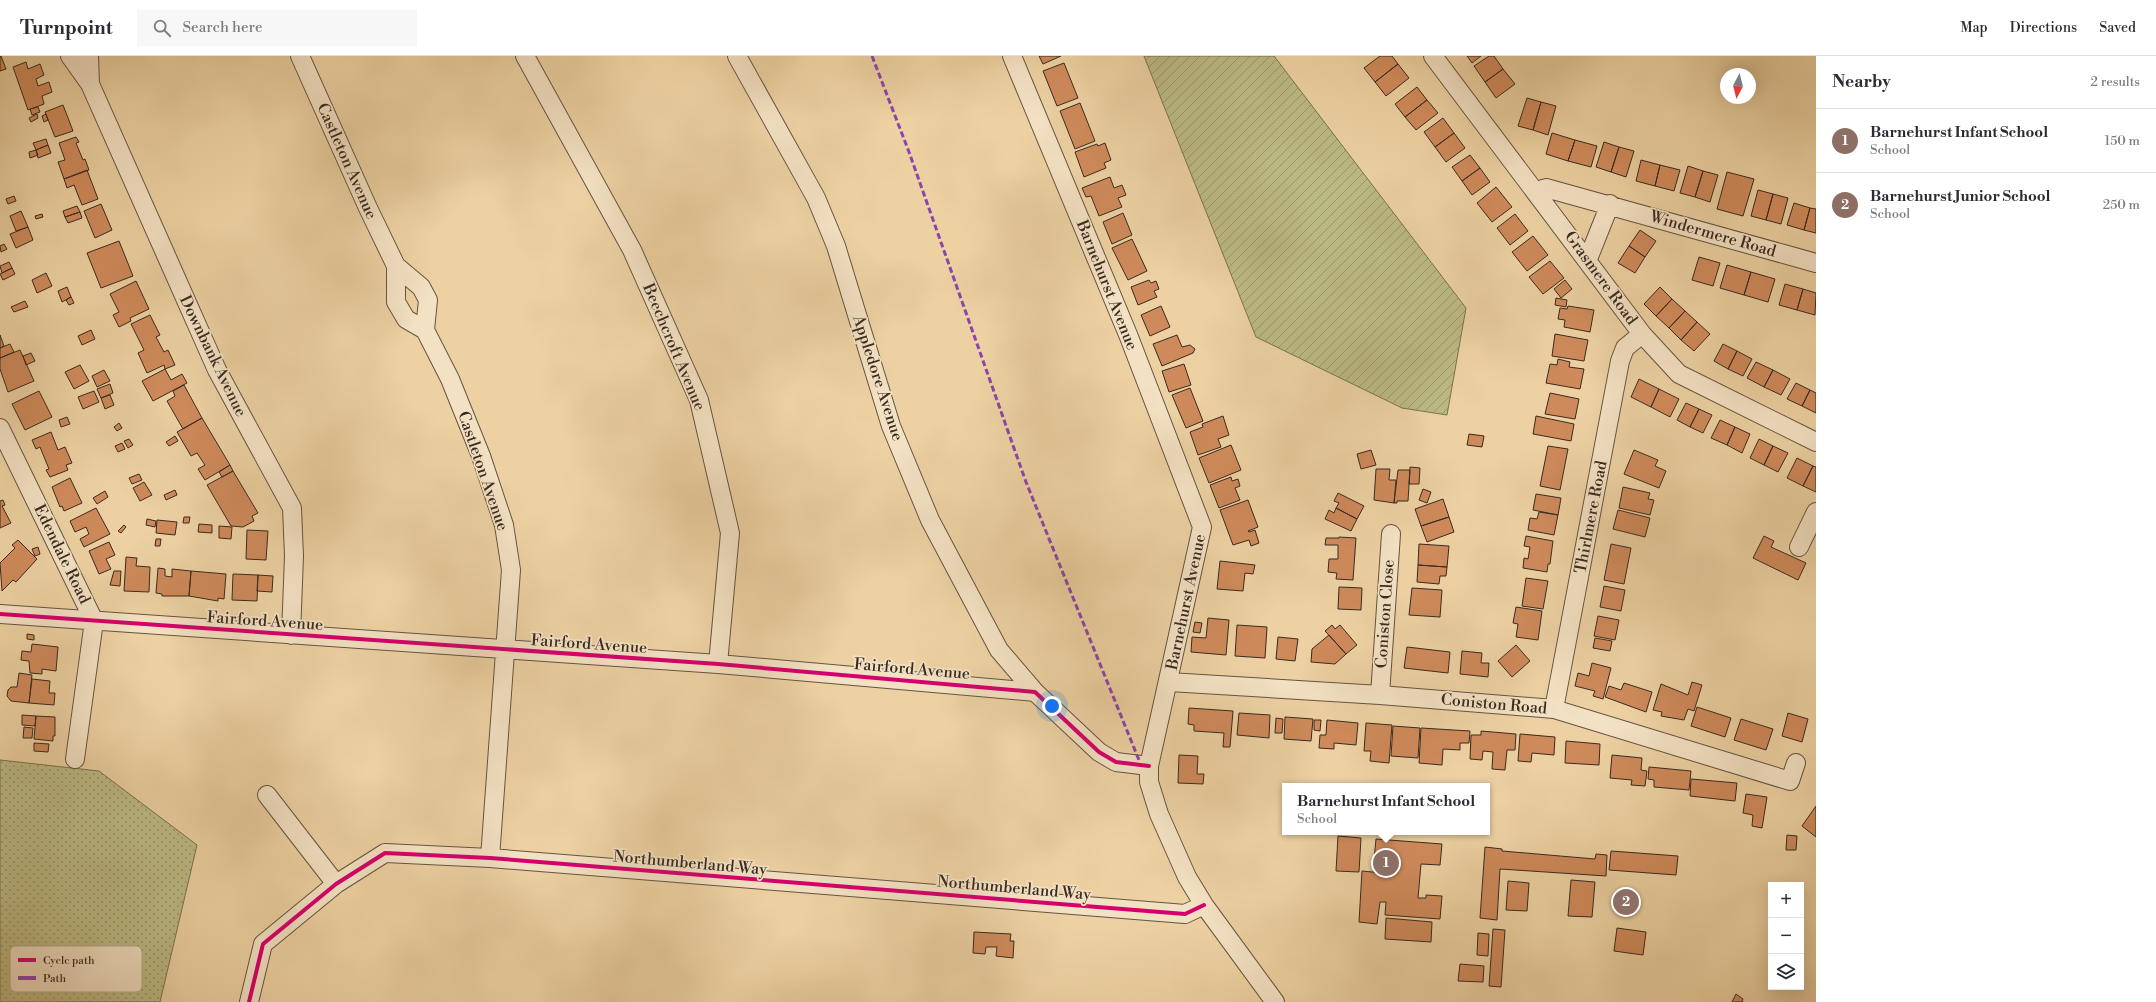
<!DOCTYPE html>
<meta charset="utf-8">
<style>
body{margin:0;font-family:"Libre Bodoni",serif;background:#f7f7f7;color:#2b2b33}
.controls{position:absolute;right:12px;bottom:12px;display:grid;overflow:hidden;border-radius:0px;box-shadow:0 4px 16px #0002}
.controls button{width:36px;height:36px;display:grid;place-items:center;padding:0;border:0;border-bottom:1px solid #e1e1e2;background:#fff;color:#2b2b33;font:20px sans-serif}
.compass{position:absolute;left:1720px;top:12px;width:36px;height:36px;border-radius:50%;background:#fff;box-shadow:0 4px 16px #0002;rotate:187deg}
.you{position:absolute;left:1052px;top:650px;width:14px;height:14px;margin:-10px;border:3px solid #fff;border-radius:50%;background:#1a73e8;box-shadow:0 0 0 6px #1a73e833}
.badge{display:grid;place-items:center;width:26px;height:26px;border-radius:50%;background:#8f2418;color:#fff;font-size:13px;font-weight:700}
.pin{position:absolute;translate:-50% -50%;border:2px solid #fff;box-shadow:0 1px 4px #0006}
.popup{position:absolute;left:1282px;top:727px;width:208px;height:52px;box-sizing:border-box;display:grid;place-content:center;border-radius:0px;background:#fff;filter:drop-shadow(0 1px 3px #0005);font-size:13px;white-space:nowrap;color:#7c7c81}
.popup b{font-size:15px;color:#2b2b33}
.popup::after{content:'';position:absolute;left:50%;top:100%;margin-left:-8px;border:8px solid transparent;border-top-color:#fff}
.list{margin:0;padding:0;list-style:none}
h2{display:flex;justify-content:space-between;align-items:center;height:52px;margin:0;padding:0 16px;font-size:17px}
h2 small{font-size:13px;font-weight:400;color:#7c7c81}
.list li{display:grid;grid-template-columns:26px 1fr auto;gap:12px;align-items:center;box-sizing:border-box;height:64px;padding:0 16px;border-top:1px solid #e1e1e2}
.list b{display:block;font-size:15px;white-space:nowrap}
.list p{margin:0;font-size:13px;white-space:nowrap;color:#7c7c81}
.list em{font-size:13px;font-style:normal;color:#7c7c81}
.icon{flex:none;width:22px;height:22px;fill:none;stroke:currentColor;stroke-width:2;stroke-linecap:round;stroke-linejoin:round}
.map{position:relative;flex:none;width:1816px;height:946px;overflow:hidden}
header{display:flex;align-items:center;gap:24px;box-sizing:border-box;height:56px;padding:0 20px;background:#fff;border-bottom:1px solid #e1e1e2}
header strong{font-size:19px}
nav{display:flex;gap:22px;margin-inline-start:auto;font-size:14px}
.search{width:280px;height:36px;background:#f7f7f7;display:flex;align-items:center;gap:10px;box-sizing:border-box;padding:0 14px;border-radius:0px;color:#7c7c81;font-size:15px}
main{display:flex}
aside{flex:1;background:#fff}
.map>svg:first-child{display:block}
.grass{fill:url(#grass-dots);stroke:#7a7252}
.garden{fill:url(#garden-furrows);stroke:#7a7252}
.building{fill:#cf8a5b;stroke:#392a21}
.lines{fill:none;stroke-linecap:round;stroke-linejoin:round}
.minor-casing{stroke:#665441;stroke-width:20}
.minor{stroke:#f3e1c3;stroke-width:18}
.quiet{stroke:#8e44ad;stroke-width:3;stroke-dasharray:6 3;stroke-linecap:butt}
.cycleway-casing{stroke:#f3e1c3;stroke-width:6}
.cycleway{stroke:#d6006c;stroke-width:4}
.labels{text-anchor:middle;dominant-baseline:central;stroke-width:3.5;stroke-linejoin:round;paint-order:stroke}
.street-label{font-size:16px;fill:#392a21;stroke:#f3e1c3}
.key{fill:#f3e1c3;stroke:#bbaa92;stroke-width:1}
.key-label{font-size:11px;fill:#392a21}
</style>
<header>
<strong>Turnpoint</strong>
<div class="search"><svg class="icon" aria-label="search" viewBox="0 0 24 24"><circle cx="10" cy="10" r="6"/><path d="M15 15l6 6"/></svg>Search here</div>
<nav><a>Map</a><a>Directions</a><a>Saved</a></nav>
</header>
<main>
<div class="map">
<svg width="1816" height="946" viewBox="0 0 1816 946">
<defs>
<pattern id="grass-dots" width="8" height="8" patternUnits="userSpaceOnUse"><rect width="8" height="8" fill="#bcba83"/><path d="M2 2h.1M6 6h.1" fill="none" stroke="#9a976b" stroke-width="1.8" stroke-linecap="round"/></pattern>
<pattern id="garden-furrows" width="10" height="10" patternUnits="userSpaceOnUse"><rect width="10" height="10" fill="#bcba83"/><path d="M-1 1l2-2M0 10L10 0M9 11l2-2" fill="none" stroke="#9a976b"/></pattern>
</defs>
<rect width="100%" height="100%" fill="#edd1a2"/>
<filter id="stains"><feTurbulence type="fractalNoise" baseFrequency=".005" numOctaves="4"/><feColorMatrix values="0 0 0 0 .2 0 0 0 0 .09 0 0 0 0 .02 0 0 0 .5 -.17"/></filter>
<radialGradient id="worn" r=".72"><stop offset=".6" stop-color="#630" stop-opacity="0"/><stop offset="1" stop-color="#630" stop-opacity=".3"/></radialGradient>
<path class="grass" d="M0,704L99,715L197,789L160,946H0Z"/>
<path class="garden" d="M1144,0H1274L1466,252L1447,359L1402,352L1256,281Z"/>
<path class="building" d="M1,0L6,13L0,15V1Z
M1039,0H1061L1043,8Z
M1380,0H1392L1398,8L1375,26L1364,12Z
M1467,0H1481L1472,7Z
M1489,0H1494L1503,13L1485,26L1474,10Z
M26,6L28,13L40,8L44,19L36,23L38,30L49,26L52,36L42,40L44,48L28,54L13,11Z
M1064,7L1078,42L1057,50L1043,15Z
M1398,8L1409,22L1386,40L1375,26Z
M1503,13L1515,28L1496,42L1485,26Z
M1417,31L1427,44L1405,61L1395,48Z
M1527,42L1541,46L1533,74L1518,70Z
M1427,44L1438,57L1416,74L1405,61Z
M1541,46L1556,50L1548,79L1533,74Z
M1080,47L1095,85L1075,93L1060,55Z
M63,49L73,75L55,81L45,56Z
M38,51L40,56L32,59L30,53Z
M37,58L38,62L31,66L29,62Z
M46,58L48,64L44,66L42,60Z
M1443,62L1454,77L1435,91L1424,76Z
M1454,77L1465,92L1446,106L1435,91Z
M1552,77L1575,84L1568,105L1546,98Z
M76,81L79,86L76,87L83,104L85,103L89,114L64,123L58,106L65,104L59,87Z
M46,83L48,89L36,94L33,87Z
M1575,84L1597,90L1591,111L1568,105Z
M1604,86L1619,91L1611,116L1596,111Z
M1105,87L1111,104L1104,107L1106,112L1084,121L1075,96L1097,88L1098,90Z
M48,89L51,97L38,102L36,94Z
M1619,91L1634,95L1626,121L1611,116Z
M36,94L38,99L30,102L29,96Z
M1470,99L1480,112L1462,125L1452,111Z
M1641,104L1660,109L1655,130L1636,125Z
M1660,109L1680,114L1674,135L1655,130Z
M1688,110L1703,115L1695,141L1680,137Z
M1480,112L1490,126L1472,139L1462,125Z
M87,114L98,143L82,149L74,129L67,132L64,123Z
M1703,115L1718,119L1710,146L1695,141Z
M1727,116L1754,123L1743,160L1717,153Z
M1110,121L1114,132L1122,129L1126,139L1118,142L1122,151L1099,160L1091,140L1086,141L1082,132Z
M1496,131L1512,151L1492,166L1477,147Z
M1758,134L1773,138L1766,164L1751,160Z
M1773,138L1788,142L1781,168L1766,164Z
M14,140L16,145L8,148L6,143Z
M1794,147L1810,152L1804,174L1787,169Z
M101,148L112,174L95,182L84,155Z
M77,150L80,156L65,161L63,155Z
M1810,152L1816,153V177L1804,174Z
M21,155L28,171L16,175L10,160Z
M80,156L82,162L68,167L65,161Z
M1123,157L1132,179L1112,188L1103,166Z
M42,158L43,161L36,163L35,160Z
M1515,158L1528,175L1510,189L1497,172Z
M28,171L33,184L16,192L10,178Z
M1640,174L1656,185L1645,201L1629,190Z
M1533,180L1548,199L1527,215L1512,196Z
M1132,183L1147,215L1128,224L1112,192Z
M119,185L133,220L101,232L87,197Z
M4,188L7,193L1,196L0,190Z
M1629,190L1645,201L1635,217L1618,207Z
M1699,201L1720,207L1713,230L1692,224Z
M1550,205L1564,222L1543,238L1529,221Z
M9,206L12,212L2,217L0,210Z
M1727,209L1751,216L1744,239L1720,232Z
M12,212L15,218L3,224L0,218Z
M1751,216L1775,223L1768,246L1744,239Z
M46,217L52,230L37,237L32,224Z
M1149,224L1151,227L1156,225L1159,233L1154,235L1157,241L1138,249L1131,231Z
M1565,224L1572,233L1561,242L1554,233Z
M136,225L149,253L130,262L131,265L119,271L113,259L119,256L110,238Z
M1785,228L1803,233L1797,254L1779,249Z
M67,231L71,241L62,246L58,235Z
M1660,231L1672,243L1656,260L1644,248Z
M1803,233L1816,237L1815,259L1797,254Z
M71,241L74,247L69,249L66,244Z
M1556,242L1567,244L1566,251L1555,249Z
M1672,243L1685,255L1669,272L1656,260Z
M25,245L28,251L14,256L11,251Z
M1161,250L1170,271L1150,280L1141,259Z
M1568,250L1594,254L1590,276L1564,271L1565,264L1558,263L1560,252L1567,253Z
M1685,255L1697,266L1681,284L1669,272Z
M150,259L160,279L156,281L164,296L168,294L175,309L165,313L164,309L147,317L138,297L144,294L131,268Z
M1697,266L1710,278L1694,295L1681,284Z
M91,274L95,283L82,289L78,280Z
M1555,278L1588,284L1584,305L1552,300Z
M0,279L4,290L0,292Z
M1177,279L1182,291L1190,289L1195,293L1193,297L1162,310L1153,288Z
M10,288L14,296L0,302V292Z
M1723,288L1737,295L1728,313L1714,305Z
M20,294L34,325L8,336L0,313V302Z
M1737,295L1752,303L1743,320L1728,313Z
M31,297L35,305L26,309L23,300Z
M1558,303L1570,306L1569,311L1584,313L1580,333L1546,327L1550,308L1557,309Z
M1756,306L1773,314L1764,331L1747,322Z
M1184,308L1191,329L1169,336L1162,315Z
M80,309L89,325L74,333L65,316Z
M165,313L171,324L182,318L187,327L153,345L142,325Z
M104,314L110,325L97,331L92,320Z
M1773,314L1790,323L1781,339L1764,331Z
M1639,323L1659,333L1651,351L1631,341Z
M1796,327L1810,334L1802,350L1787,343Z
M110,328L113,337L101,342L97,333Z
M184,329L202,362L183,373L167,345L175,340L173,335Z
M1190,332L1203,365L1186,372L1172,339Z
M1659,333L1679,343L1670,361L1651,351Z
M1810,334L1816,337V357L1802,350Z
M39,335L52,361L25,374L12,348Z
M94,335L99,346L83,353L78,341Z
M1550,337L1579,343L1575,363L1545,358Z
M110,339L114,349L105,353L101,342Z
M1686,347L1699,353L1690,371L1677,364Z
M1699,353L1712,359L1703,377L1690,371Z
M1223,360L1229,379L1218,383L1221,391L1198,399L1190,376L1203,371L1202,368Z
M1536,360L1574,368L1571,385L1533,378Z
M67,361L70,368L61,371L59,364Z
M202,362L230,409L205,424L198,413L205,409L197,397L191,400L177,376Z
M1720,364L1735,371L1727,389L1711,382Z
M119,367L122,372L117,375L114,371Z
M1735,371L1750,378L1742,397L1727,389Z
M51,376L58,394L65,391L72,407L66,409L68,414L50,421L46,414L49,413L40,391L36,393L32,384Z
M1469,378L1484,380L1482,391L1467,389Z
M175,380L178,385L169,390L166,386Z
M129,383L133,389L128,392L124,385Z
M1759,383L1773,390L1764,409L1750,402Z
M122,387L125,393L118,396L115,390Z
M1231,389L1241,414L1209,427L1199,402Z
M1548,390L1568,393L1560,434L1540,430Z
M1773,390L1788,397L1778,416L1764,409Z
M1371,394L1376,409L1361,413L1357,398Z
M1634,394L1658,404L1655,410L1666,415L1659,432L1624,418Z
M1797,402L1813,410L1803,430L1787,422Z
M230,409L233,415L222,421L219,416Z
M1813,410L1816,411V436L1803,430Z
M1410,411L1420,412L1419,428H1409Z
M1376,413H1390L1389,424H1396L1394,447L1374,444Z
M1398,414H1410L1408,445H1397V447H1394Z
M233,415L258,457L252,460L254,465L243,471L231,470L207,429Z
M139,418L142,424L132,428L129,422Z
M1231,421L1232,425L1238,423L1240,430L1235,432L1240,444L1219,452L1210,429Z
M70,422L82,447L64,455L62,450L60,451L52,431Z
M144,426L152,439L140,445L133,432Z
M1623,431L1650,437L1648,443L1654,444L1650,459L1619,452Z
M1423,433L1431,436L1427,447L1419,444Z
M175,434L177,439L166,444L164,439Z
M105,435L108,441L97,448L93,442Z
M1338,437L1364,450L1357,463L1336,452L1339,447L1334,445Z
M1536,438L1561,442L1558,459L1533,454Z
M1443,443L1449,461L1421,470L1415,453Z
M3,444L5,449L2,450L11,467L0,472V445Z
M1248,444L1258,471L1248,475L1249,476L1255,474L1259,487L1251,490L1249,484L1233,489L1220,454Z
M96,452L110,478L84,491L80,483L89,478L86,471L75,476L70,465Z
M1336,452L1357,463L1351,475L1325,463L1329,454L1334,457Z
M1618,454L1650,462L1645,481L1613,473Z
M1539,456L1558,459L1554,479L1528,474L1530,462L1537,463Z
M184,461H190L189,467H183Z
M1449,461L1454,476L1427,486L1421,470Z
M147,463L156,465L155,471L146,469Z
M157,464L177,466L175,479L156,477Z
M199,468L212,469V477L198,476Z
M124,469L126,471L121,477L118,475Z
M219,470L232,471L231,483L219,482Z
M247,474L268,475L266,504L246,503Z
M1526,480L1553,485L1550,508H1548L1547,516L1523,512L1524,502L1528,503L1530,491L1524,490Z
M1764,480L1774,485L1771,491L1806,507L1798,524L1753,502Z
M1339,481L1356,482L1353,524L1336,523L1337,517L1328,516L1329,503H1338V489H1325L1326,482H1339Z
M156,483H161L160,490H155Z
M18,484L37,503L16,526L13,524L2,535L0,507L15,492L12,489Z
M109,486L115,499L106,503L111,513L99,518L89,495Z
M1419,488L1449,490L1447,511L1418,509Z
M1611,488L1631,492L1624,528L1604,524Z
M38,491L40,498L35,500L32,493Z
M126,501L137,502L136,510L150,511L149,536L124,535Z
M1220,505L1255,509L1253,518L1245,517L1243,535L1217,533Z
M1418,509L1447,511L1446,520H1440L1439,528L1417,526Z
M158,512L165,513V520L172,521V513L191,515L189,540H162V538L156,537Z
M114,515H121L120,530L110,529Z
M191,515L226,518L224,543L218,542V545L189,540Z
M233,518L258,519L257,545L232,544Z
M258,519L273,520L272,536L257,535Z
M1526,522L1548,525L1543,553L1522,550Z
M1604,530L1625,534L1621,555L1600,551Z
M1339,531L1362,532L1361,554L1338,553Z
M1412,532L1442,534L1440,561L1409,559Z
M1516,551L1542,555L1538,584L1516,581L1518,568L1513,567Z
M1598,560L1619,564L1615,584L1594,580Z
M1208,562L1229,564L1226,599L1191,596L1192,581L1206,582Z
M1195,566L1202,567L1200,577L1193,576Z
M1237,569L1267,571L1265,602L1235,600Z
M1332,569L1335,573L1340,569L1357,589L1346,598L1325,575Z
M27,578L34,579V584L27,583Z
M1329,579L1346,598L1335,608L1311,606L1312,593Z
M1278,581L1298,583L1295,605L1276,603Z
M1595,582L1612,585L1610,595L1593,592Z
M32,588L58,591L56,615L42,613V618L30,617L29,605L21,604L22,595L31,596Z
M1516,589L1530,605L1512,621L1498,605Z
M1407,591L1450,596L1448,617L1404,612Z
M1462,595L1482,597L1481,607H1489L1488,621L1460,618Z
M1592,607L1611,612L1603,643L1593,640L1595,635L1575,630L1578,617L1589,620Z
M19,617L32,619L29,647L11,645L7,640L8,634L11,631H17Z
M32,623L50,625L49,637H55L54,649L29,647Z
M1692,626L1702,629L1694,655L1688,653L1684,664L1661,660L1662,656L1653,654L1661,628L1688,639Z
M1624,627L1652,636L1646,656L1605,641L1609,630L1621,634Z
M1697,651L1731,662L1725,681L1691,670Z
M1189,652L1233,655L1230,691H1223L1224,677L1194,675V669L1188,668Z
M1239,657L1270,659L1269,682L1237,679Z
M1788,657L1808,663L1802,686L1782,680Z
M22,659L36,660L35,670L22,669Z
M36,660L55,661V680H53V685L34,683Z
M1285,661L1313,663L1311,685L1284,683Z
M1276,662L1283,663L1282,677H1275Z
M1741,663L1773,673L1766,694L1734,684Z
M1314,664H1321L1320,675L1314,674Z
M1327,664L1358,667L1356,689L1334,687V693L1319,692L1320,679H1326Z
M1366,667L1392,669L1389,707L1370,705L1371,695H1364Z
M1393,670L1420,672L1418,702L1391,700Z
M24,671L33,672L32,682H23Z
M1421,672L1470,675L1469,687H1460V694L1443,693L1442,709L1419,707Z
M1481,675L1516,678L1515,694H1507L1505,714L1492,713L1493,696L1483,695L1482,704L1470,703L1471,679H1481Z
M1520,678L1555,681L1554,699L1532,697L1531,706L1518,705Z
M1566,685L1600,688L1599,709L1565,707Z
M34,687L49,688L48,696L34,695Z
M1179,699L1198,700L1197,718H1204L1203,728L1178,727Z
M1612,699L1642,702L1641,714L1647,715L1645,730L1631,729L1632,724L1610,722Z
M1649,711L1691,715L1689,734L1654,731V724L1648,723Z
M1691,723L1737,727L1735,745L1690,740Z
M1746,738L1767,741L1762,772L1752,770L1753,759L1743,757Z
M1816,750V781L1802,770Z
M1787,779L1797,780L1796,794H1786Z
M1338,780L1361,782L1359,816L1336,815Z
M1376,783L1442,788L1440,809L1421,808L1418,842H1426V839L1442,840L1440,863L1385,859L1386,846H1380L1377,868L1359,866L1362,815L1383,817L1384,805L1374,804Z
M1485,791L1502,793V795L1595,803L1596,798L1607,799L1606,820L1500,813L1497,864L1480,862Z
M1611,795L1678,800L1676,819L1609,814Z
M1571,824L1595,826L1592,861L1568,860Z
M1508,825L1529,827L1527,855L1506,854Z
M1386,862L1432,866L1431,886L1385,883Z
M1617,872L1646,876L1643,899L1614,895Z
M1493,873L1505,874L1501,931L1489,930Z
M974,876L1011,878L1010,885H1014L1013,902L996,900L997,891H986L985,898L973,897Z
M1478,877L1489,878L1488,900L1477,899Z
M1460,908L1484,910L1483,926L1458,925Z
M1736,938L1743,943L1742,946H1732Z"/>
<g class="lines">
<defs>
<path id="minor" d="M70,0L90,28L217,314L292,452L294,500L291,579
M89,0L90,28
M300,0L368,152L396,210L421,231L428,244L425,274
M525,0L632,194L699,344L730,477L718,608
M737,0L816,142L836,190L891,370L930,464L999,594L1035,636
M1012,0L1129,281L1202,471L1149,710V726L1159,758L1187,821L1204,849L1275,946
M1433,0L1642,278L1679,318L1816,386
M1536,135L1546,132L1816,207
M1588,203L1610,148
M396,210V246L406,263L425,274L450,323L481,400L504,469L511,514L490,802
M0,372L94,565L75,703
M1799,491L1816,456
M0,558L718,608L1035,636L1099,696L1116,706L1149,710
M1169,626L1380,639L1554,653L1790,725L1796,707
M1380,639L1391,478
M1554,653L1620,305L1625,292L1642,278
M267,739L336,828
M249,946L263,888L336,828L385,797L490,802L1185,858L1204,849"/>
</defs>
<use href="#minor" class="minor-casing"/>
<use href="#minor" class="minor"/>
<path class="quiet" d="M872,0L909,96L1026,426L1141,709"/>
<defs>
<path id="cycleway" d="M0,558L718,608L1035,636L1099,696L1116,706L1149,710
M249,946L263,888L336,828L385,797L490,802L1185,858L1204,849"/>
</defs>
<use href="#cycleway" class="cycleway-casing"/>
<use href="#cycleway" class="cycleway"/>
</g>
<g class="labels">
<g class="street-label">
<text transform="translate(347 105) rotate(66)">Castleton Avenue</text>
<text transform="translate(1713 178) rotate(16)">Windermere Road</text>
<text transform="translate(1601 222) rotate(54)">Grasmere Road</text>
<text transform="translate(1107 229) rotate(68)">Barnehurst Avenue</text>
<text transform="translate(674 291) rotate(67)">Beechcroft Avenue</text>
<text transform="translate(213 300) rotate(64)">Downbank Avenue</text>
<text transform="translate(878 322) rotate(72)">Appledore Avenue</text>
<text transform="translate(483 415) rotate(71)">Castleton Avenue</text>
<text transform="translate(1591 461) rotate(-79)">Thirlmere Road</text>
<text transform="translate(62 498) rotate(64)">Edendale Road</text>
<text transform="translate(1186 546) rotate(-78)">Barnehurst Avenue</text>
<text transform="translate(1385 558) rotate(-86)">Coniston Close</text>
<text transform="translate(265 565) rotate(4)">Fairford Avenue</text>
<text transform="translate(589 588) rotate(4)">Fairford Avenue</text>
<text transform="translate(912 613) rotate(5)">Fairford Avenue</text>
<text transform="translate(1494 648) rotate(5)">Coniston Road</text>
<text transform="translate(690 807) rotate(5)">Northumberland Way</text>
<text transform="translate(1014 832) rotate(5)">Northumberland Way</text>
</g>
</g>
<rect x="10" y="890" width="132" height="46" rx="6" class="key"/>
<rect x="18" y="902" width="18" height="4" fill="#d6006c"/>
<rect x="18" y="920" width="18" height="4" fill="#8e44ad"/>
<g class="key-label">
<text x="43" y="908">Cycle path</text>
<text x="43" y="926">Path</text>
</g>
<rect width="100%" height="100%" filter="url(#stains)"/>
<rect width="100%" height="100%" fill="url(#worn)"/>
</svg>
<div class="controls">
<button>+</button>
<button>−</button>
<button><svg class="icon" aria-label="layers" viewBox="0 0 24 24"><path d="M12 4l9 5-9 5-9-5zM3 14l9 5 9-5"/></svg></button>
</div>
<svg class="compass" viewBox="-18 -18 36 36"><path d="M0-13l5 13h-10z" fill="#e53935"/><path d="M0 13l5-13h-10z" fill="#7c7c81"/></svg>
<div class="you"></div>
<div class="pin badge" style="left:1386px;top:807px;background:#8d6e63">1</div>
<div class="popup"><b>Barnehurst Infant School</b>School</div>
<div class="pin badge" style="left:1626px;top:846px;background:#8d6e63">2</div>
</div>
<aside>
<h2>Nearby<small>2 results</small></h2>
<ul class="list">
<li><span class="badge" style="background:#8d6e63">1</span><div><b>Barnehurst Infant School</b><p>School</p></div><em>150 m</em></li>
<li><span class="badge" style="background:#8d6e63">2</span><div><b>Barnehurst Junior School</b><p>School</p></div><em>250 m</em></li>
</ul>
</aside>
</main>
